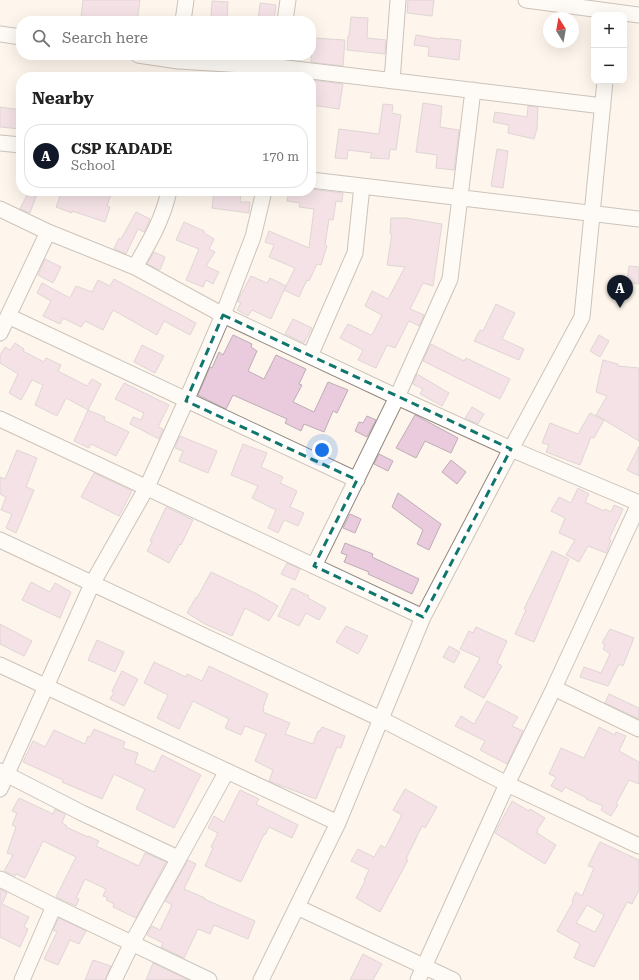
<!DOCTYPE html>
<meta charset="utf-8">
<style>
body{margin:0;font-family:"Roboto Serif",serif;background:#f2f2f2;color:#222}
.controls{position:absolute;right:12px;top:12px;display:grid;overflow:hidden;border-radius:8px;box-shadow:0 4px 16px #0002}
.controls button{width:36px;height:36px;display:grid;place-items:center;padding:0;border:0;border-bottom:1px solid #e0e0e0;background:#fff;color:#222;font:20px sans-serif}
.compass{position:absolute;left:543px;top:12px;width:36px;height:36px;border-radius:50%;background:#fff;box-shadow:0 4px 16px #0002;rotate:349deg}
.you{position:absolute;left:322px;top:450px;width:14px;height:14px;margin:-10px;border:3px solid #fff;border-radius:50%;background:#1a73e8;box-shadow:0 0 0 6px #1a73e833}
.badge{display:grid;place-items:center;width:26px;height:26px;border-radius:50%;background:#111827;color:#fff;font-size:13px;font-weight:700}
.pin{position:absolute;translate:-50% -33px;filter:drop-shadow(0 1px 2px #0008)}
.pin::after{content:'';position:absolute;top:21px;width:14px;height:12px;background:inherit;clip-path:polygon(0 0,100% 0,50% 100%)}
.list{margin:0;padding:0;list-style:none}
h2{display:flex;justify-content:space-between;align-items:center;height:52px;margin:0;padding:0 16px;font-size:17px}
h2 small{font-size:13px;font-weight:400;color:#767676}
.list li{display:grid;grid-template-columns:26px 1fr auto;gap:12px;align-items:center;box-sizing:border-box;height:64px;margin:0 8px 8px;padding:0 8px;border:1px solid #e0e0e0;border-radius:16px}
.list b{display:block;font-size:15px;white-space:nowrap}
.list p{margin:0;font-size:13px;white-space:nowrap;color:#767676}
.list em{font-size:13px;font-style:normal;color:#767676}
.icon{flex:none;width:22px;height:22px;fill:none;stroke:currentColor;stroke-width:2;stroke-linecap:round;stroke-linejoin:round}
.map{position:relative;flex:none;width:639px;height:980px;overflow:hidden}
.search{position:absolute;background:#fff;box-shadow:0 4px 16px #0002;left:16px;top:16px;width:300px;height:44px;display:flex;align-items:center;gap:10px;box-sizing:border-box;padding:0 14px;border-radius:16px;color:#767676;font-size:15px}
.panel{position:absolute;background:#fff;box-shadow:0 4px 16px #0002;left:16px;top:72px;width:300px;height:124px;border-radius:16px}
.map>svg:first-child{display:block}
.building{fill:#e9cbdd;stroke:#bcaeb6;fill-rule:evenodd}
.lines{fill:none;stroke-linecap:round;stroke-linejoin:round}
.minor-casing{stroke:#91877d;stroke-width:17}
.minor{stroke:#fff;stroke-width:15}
.marked{fill:none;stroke:#0f766e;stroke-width:3;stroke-dasharray:8 5;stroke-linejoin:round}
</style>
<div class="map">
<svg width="639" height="980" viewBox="0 0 639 980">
<rect width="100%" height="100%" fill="#fef5ec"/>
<path class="building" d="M83,0H140L137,21H106L81,18Z
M408,0H434L432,16L407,13Z
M212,1L228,2L227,18L211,17Z
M260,3L276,5L274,21H258Z
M351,17L368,18L367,38L386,40L385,54L347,50L348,36H349Z
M416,35L440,39V38L461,40L459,60L428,56L429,47L414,45Z
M313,38L345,40L343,66L311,62Z
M311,80L343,84L339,109L311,105Z
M423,103L442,106L440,127L459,130L454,170L436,168L437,155L416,152Z
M383,104L393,105L392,113L401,115L396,150L390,149L389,159L370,158L372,153L348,150L347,159L335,158L339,129L379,134Z
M528,106L538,107L537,129L534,139L508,133L509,125L493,122L495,112L527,117Z
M0,107L21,110V129L0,127Z
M497,149L508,151L503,188L491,186Z
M311,189L343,193L342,202L336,201L333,220L329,219L325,245L327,246L321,265L317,264L309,281L307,280L299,297L284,290L295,268L269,257L274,245L265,242L269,231L309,248L314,209L299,207L300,203L287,201L289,191H311Z
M29,191H38L30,213L20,209Z
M62,191H112L107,206L110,207L105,222L72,211V213L56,207Z
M214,191L241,192L240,202H250L249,213L212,208Z
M136,212L150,219L144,232L138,229L126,254L114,249L119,238L121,239Z
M391,218H406L442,224L433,286L423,283L410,309L424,315L419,326L409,321L395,348L387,345L376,368L358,360L363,350L340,338L348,324L371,335L373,333L382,315L365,306L372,291L388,299L405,267L387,265L392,234H390Z
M184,222L204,231V233L214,239L209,249L215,252L206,266L219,272L213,284L206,280L203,287L186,280L199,249L176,240Z
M154,252L165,257L160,270L147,264Z
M45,259L61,267L53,283L38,275Z
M629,266L639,267V284L627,282Z
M251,276L267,283L270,278L286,286L271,319L252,310L248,316L237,310L241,303L238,302L239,298Z
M114,279L196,323L190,335L164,321L157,335L113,310L103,330L85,321L81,327L63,318L60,324L43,316L51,301L37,293L42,283L70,298L76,286L92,292L98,280L110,286Z
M496,304L515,313L502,339L524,349L519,360L474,341L480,330L483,331Z
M293,319L312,328L304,343L285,334Z
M233,335L252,344L251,347L257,351L248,371L264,379L276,355L306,369L299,384L302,385L293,402L314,412L328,382L348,390L337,413L333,411L324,432L304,424L301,431L285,423L287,419L233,395L226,409L198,395L210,367L212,368L219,352L223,355Z
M599,335L609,341L600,357L590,351Z
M15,343L24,349L23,351L44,362L46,358L61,365L58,371L87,386L92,379L101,384L88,410L66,398L57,416L35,405L43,385L32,380L21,400L9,393L18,374L0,363V355L5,347L10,350Z
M431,344L464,361L466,358L510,379L500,399L423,361Z
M142,345L164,356L155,373L134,362Z
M603,360L618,364V366L639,368V441L596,415L607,396L596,392Z
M417,374L449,393L442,406L420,394L423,389L413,384Z
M124,383L169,405L158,427L163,429L159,439L130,424L133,417L141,420L144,413L115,399Z
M472,407L484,414L478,424L465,418Z
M88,410L105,417L104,420L129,432L116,456L91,444L89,448L74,441Z
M590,413L604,420L594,438L591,437L580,465L546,452L549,445L542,443L550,423L578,434Z
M415,415L458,438L451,453L425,441L416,458L396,448Z
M367,416L376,420L367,437L355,431L359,422L363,423Z
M180,436L217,451L208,473L179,461L183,451L175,448Z
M243,444L267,453L261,467L283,477L280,483L297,491L290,507L304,513L298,526L284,520L278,533L268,528L276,510L252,498L258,486L231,475Z
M639,446V476L627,470Z
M17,450L37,458L26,487L34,490L16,533L6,528L12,514L1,510L6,497L0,494V477L5,479Z
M379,454L393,461L388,471L374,464Z
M451,460L466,472L457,484L442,472Z
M94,473L132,491L119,516L81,497Z
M578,488L589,494L585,502L604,511L605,509L611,512L614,505L623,509L609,539L611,540L606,553L588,546L579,562L566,555L575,540L559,533L565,518L551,511L559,497L571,503Z
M398,493L441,524L429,550L417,544L423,530L392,507Z
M166,507L193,520L181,545L180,544L169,563L147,551L152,542L150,541Z
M350,514L361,519L355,533L343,528Z
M345,543L373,554L372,557L419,579L412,594L368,574L369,572L344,562L347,555L341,553Z
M552,551L569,559L534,642L515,634L526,610L524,609Z
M287,563L300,569L295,580L281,574Z
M211,572L257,594L278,606L269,621L245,608L232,636L205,624L187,613L196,597L197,598Z
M31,582L50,592L55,583L71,592L60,618L22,600Z
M292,588L309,596L308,598L326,608L319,620L306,613L299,626L278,616Z
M0,624L32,641L24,656L0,644Z
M346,626L368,636L358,654L336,642Z
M476,627L507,641L497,663L502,666L484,698L464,687L480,658L460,649L469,631L473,633Z
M610,629L634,638L623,666L619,664L608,686L580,677L584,667L601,673L610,654L603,649L605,645L602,643Z
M97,640L124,652L115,672L88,660Z
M449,646L460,652L454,663L443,657Z
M154,662L186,677L187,674L202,681L209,666L268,694L263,708L264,709L263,712L290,723L285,734L313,744L318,731H320L322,727L345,736L341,748L337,747L316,799L269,781L273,770L255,761L266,734L245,726L241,735L225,728L229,719L193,701L179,729L157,718L168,695L144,683Z
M122,671L138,679L124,706L110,699L114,692L112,691Z
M609,694L639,708V719L605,703Z
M487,701L518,717L512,726L523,731L507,764L480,750L485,741L455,726L461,716L474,724Z
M599,727L615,735L616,732L626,736L619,751L639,762V784L629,780L616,804L618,805L611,816L601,810L603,806L586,799L587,798L565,787L562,792L551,786L556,777L549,774L561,748L584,758Z
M94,729L125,742L123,748L138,753L135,763L154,772L162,755L201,775L174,828L136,809L145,789L114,774L102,799L62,782L63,780L23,762L33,741L45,747L54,730L85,744L88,736L90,737Z
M405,789L437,807L425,828L422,826L406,859L408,860L380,912L356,898L365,881L364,880L369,870L351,861L358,849L374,857L381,845L385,848L402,815L393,810Z
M240,790L259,799L256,804L298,825L292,838L269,827L265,835L264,834L241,882L205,866L213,848L211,847L218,833L208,828L214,816L224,822Z
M19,798L53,814L55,809L65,815L62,823L67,826L66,827L88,837V836L99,841L96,846L139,866L145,853L166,862L136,918L113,907L114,904L106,900L108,898L103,896L106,889L85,879L76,898L79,899L76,906L56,897L76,857L43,841L25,878L16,874L15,876L4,871L13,855L7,853L16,827L12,825L17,813L12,811Z
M512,801L529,811L530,809L545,818L537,830L538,831L537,833L556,845L545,864L495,833Z
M600,842L639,860V890L632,904L627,902L594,967L574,958L580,944L557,931L573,902L572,901L576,892L582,896L594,868L588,866ZM587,905L604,915L595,932L576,923Z
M188,860L196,864L184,889L205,898L204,899L255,921L248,939L214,925L210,934L198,929L184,958L161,947L163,943L147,935L152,926L160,930L172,905L165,901Z
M0,889L7,893L2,904L29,917L24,927L28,929L20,947L0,937Z
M59,918L86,931L79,944L70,940L58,965L44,959L57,932L53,930Z
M363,954L382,964L373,980H350Z
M93,960L111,966L105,980H85Z
M153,963L188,980H146Z"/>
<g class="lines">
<defs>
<path id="minor" d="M526,0L639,15
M183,21L186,0
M285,21L288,0
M0,34L21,37
M138,55L178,61L278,67L603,106
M392,81L398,0
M0,143L21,145
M311,180L639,219
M0,209L48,232L135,267L223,315L397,397L511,449L639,503
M135,267C149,243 163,219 169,191
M8,316L357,480
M0,333L48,232
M310,356L355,253L362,186
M0,419L423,617
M0,540L381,719L507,784L639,846
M314,566L397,397L450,279L473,90
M0,665L338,823
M554,688L639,729
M0,771L82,813L178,858
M0,789L92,584L147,487L186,401L223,315L253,237L264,191
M0,879L54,906L209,980
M297,907L453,980
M22,980L54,906
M114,980L132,943L227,771
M261,980L338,823L423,617L511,449L582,317L605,81
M418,980L507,784L554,688L639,504"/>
</defs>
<use href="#minor" class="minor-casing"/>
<use href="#minor" class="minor"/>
</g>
<path d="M0 0H639V980H0ZM223,315L511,449L423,617L314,566L357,480L186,401Z" fill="#fef5ec" fill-opacity=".55" fill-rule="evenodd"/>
<path class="marked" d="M223,315L511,449L423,617L314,566L357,480L186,401Z"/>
</svg>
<div class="controls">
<button>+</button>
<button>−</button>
</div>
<svg class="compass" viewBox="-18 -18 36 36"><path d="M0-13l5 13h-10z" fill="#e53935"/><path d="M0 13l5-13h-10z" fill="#767676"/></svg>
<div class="you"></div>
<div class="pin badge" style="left:620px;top:308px">A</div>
<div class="search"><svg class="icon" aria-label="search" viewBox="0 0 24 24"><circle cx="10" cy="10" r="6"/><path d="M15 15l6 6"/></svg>Search here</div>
<section class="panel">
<h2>Nearby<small></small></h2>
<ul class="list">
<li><span class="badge">A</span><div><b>CSP KADADE</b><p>School</p></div><em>170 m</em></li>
</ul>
</section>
</div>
